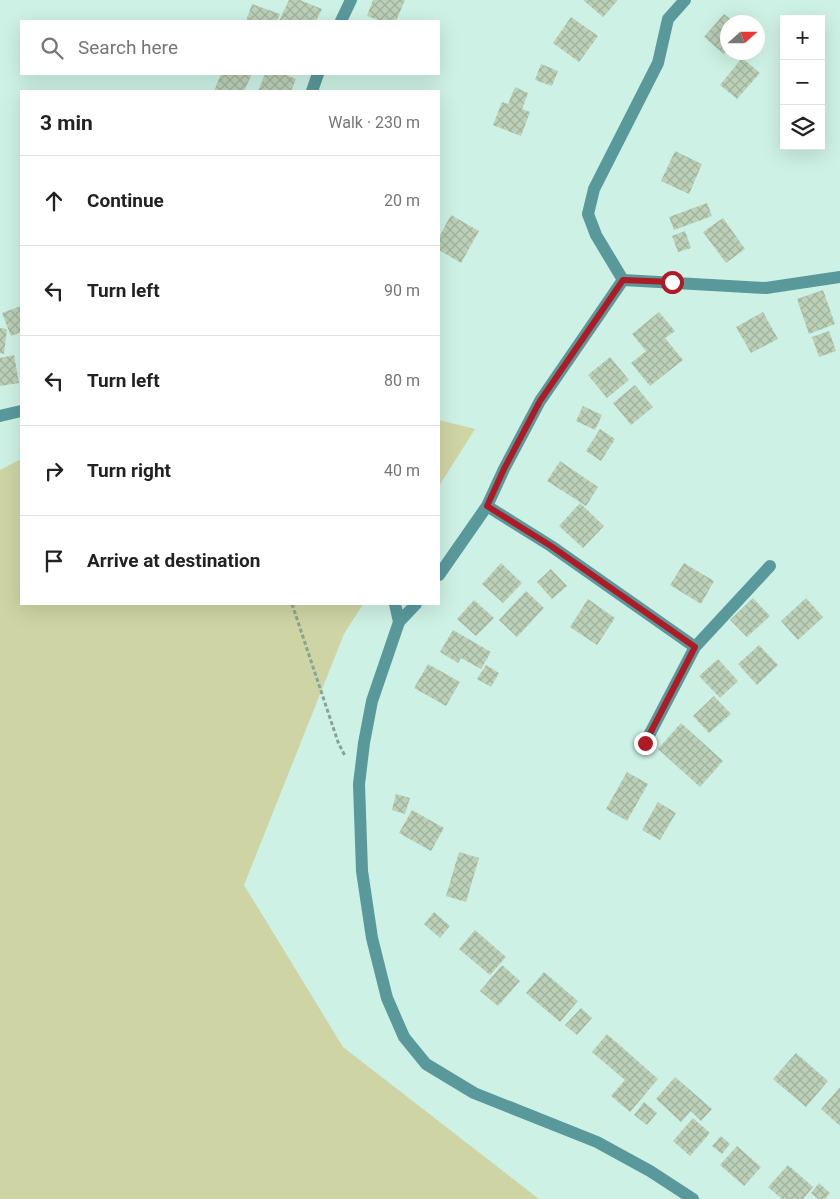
<!DOCTYPE html>
<meta charset="utf-8">
<style>
body{margin:0;font-family:Roboto,sans-serif;background:#f2f2f2;color:#222}
.controls{position:absolute;right:15px;top:15px;display:grid;overflow:hidden;border-radius:0px;box-shadow:0 5px 20px #0002}
.controls button{width:45px;height:45px;display:grid;place-items:center;padding:0;border:0;border-bottom:1px solid #e0e0e0;background:#fff;color:#222;font:25px sans-serif}
.compass{position:absolute;left:720px;top:15px;width:45px;height:45px;border-radius:50%;background:#fff;box-shadow:0 5px 20px #0002;rotate:69deg}
.stop{position:absolute;width:15px;height:15px;margin:-11px;border:4px solid #ae1b25;border-radius:50%;background:#fff}
.stop.end{background:#ae1b25;border-color:#fff;box-shadow:0 1px 5px #0008}
.list{margin:0;padding:0;list-style:none}
h2{display:flex;justify-content:space-between;align-items:center;height:65px;margin:0;padding:0 20px;font-size:21px}
h2 small{font-size:16px;font-weight:400;color:#767676}
.list li{display:grid;grid-template-columns:32px 1fr auto;gap:15px;align-items:center;box-sizing:border-box;height:90px;padding:0 20px;border-top:1px solid #e0e0e0}
.list b{display:block;font-size:19px;white-space:nowrap}
.list em{font-size:16px;font-style:normal;color:#767676}
.icon{flex:none;width:28px;height:28px;fill:none;stroke:currentColor;stroke-width:2;stroke-linecap:round;stroke-linejoin:round}
.map{position:relative;flex:none;width:840px;height:1199px;overflow:hidden}
.search{position:absolute;background:#fff;box-shadow:0 5px 20px #0002;left:20px;top:20px;width:420px;height:55px;display:flex;align-items:center;gap:12px;box-sizing:border-box;padding:0 18px;border-radius:0px;color:#767676;font-size:19px}
.panel{position:absolute;background:#fff;box-shadow:0 5px 20px #0002;left:20px;top:90px;width:420px;height:515px;border-radius:0px}
.map>svg:first-child{display:block}
.green{fill:#cfd4a5}
.building{fill:url(#building-cross-hatch)}
.lines{fill:none;stroke-linecap:round;stroke-linejoin:round}
.path{stroke:#88a399;stroke-width:3;stroke-dasharray:4 2.5;stroke-linecap:butt}
.minor{stroke:#59999c;stroke-width:12}
.route{stroke:#ae1b25;stroke-width:6}
</style>
<div class="map">
<svg width="840" height="1199" viewBox="0 0 840 1199">
<defs>
<pattern id="building-cross-hatch" width="8" height="8" patternUnits="userSpaceOnUse" patternTransform="scale(1.25)"><rect width="8" height="8" fill="#bbd0b7"/><path d="M0 0l8 8M0 8l8-8" fill="none" stroke="#a0b29d"/></pattern>
</defs>
<rect width="100%" height="100%" fill="#cdf1e4"/>
<path class="green" d="M439,420L475,429L439,486Z
M21,459V604H363L344,634L244,885L343,1047L539,1199H0V470Z"/>
<path class="building" d="M289,0H300L322,9L316,21H279Z
M373,0H405L396,21H381L367,16Z
M583,0H618L603,17Z
M252,4L280,14L277,21H246Z
M724,14L734,22H728V50L724,54L704,37Z
M571,17L598,36L579,62L553,43Z
M742,58L760,73L737,99L720,85Z
M541,64L558,71L552,86L535,80Z
M221,74H252L244,91H214Z
M265,74H284L296,79L291,91H258Z
M515,87L528,93L522,109L530,112L521,136L493,125L502,102L508,104Z
M675,151L702,164L689,194L661,181Z
M707,203L712,216L674,230L669,217Z
M451,215L479,231L461,263L439,250V237Z
M723,218L745,249L726,263L703,232Z
M685,231L691,248L678,252L672,236Z
M823,290L835,324L809,334L797,299Z
M21,306V332L11,336L2,313Z
M659,312L675,331L665,338L683,360L650,386L631,363L646,351L632,334Z
M763,312L778,339L751,353L736,327Z
M0,328L7,329L4,354L0,353Z
M829,331L836,351L819,357L812,337Z
M14,355L19,383L0,386V358Z
M610,357L629,380L607,398L588,375Z
M635,385L653,407L631,425L613,403Z
M583,406L602,415L595,430L576,421Z
M600,429L615,439L601,461L586,451Z
M560,461L598,487L586,506L547,481Z
M580,503L604,526L583,548L559,526Z
M501,563L522,583L503,603L482,584Z
M684,563L714,581L701,604L670,585Z
M551,569L567,586L552,599L537,582Z
M526,591L544,608L517,637L499,620Z
M753,598L770,616L747,637L730,620Z
M806,598L823,617L798,640L781,621Z
M588,599L615,618L597,645L570,627Z
M474,600L494,618L476,636L457,619Z
M453,630L491,652L481,669L461,658L458,663L440,652Z
M759,645L778,665L757,685L738,664Z
M718,659L738,681L720,698L699,676Z
M428,664L460,682L446,706L414,688Z
M486,665L499,673L491,687L477,679Z
M714,696L731,714L709,733L693,716Z
M681,723L723,761L700,787L658,749Z
M627,772L648,784L627,821L606,809Z
M396,794L410,798L405,814L392,810Z
M658,802L676,813L660,840L642,830Z
M412,810L444,828L431,851L399,833Z
M459,852L479,858L466,902L446,896Z
M434,912L450,926L440,938L424,924Z
M475,930L506,957L490,975L459,949Z
M502,965L520,981L498,1006L480,991Z
M544,972L578,1001L560,1022L526,993Z
M581,1008L592,1018L577,1035L565,1025Z
M607,1034L658,1079L630,1112L611,1096L625,1080L592,1052Z
M796,1053L828,1081L806,1107L773,1079Z
M675,1077L712,1109L701,1121L691,1111L681,1122L656,1099Z
M840,1087V1126L821,1109Z
M644,1102L657,1113L647,1125L634,1115Z
M693,1118L710,1133L690,1156L673,1141Z
M721,1136L730,1144L722,1154L712,1146Z
M737,1146L761,1167L744,1186L720,1165Z
M788,1165L813,1187L803,1199H782L768,1187Z
M819,1183L830,1193L825,1199H818L811,1193Z"/>
<g class="lines">
<path class="path" d="M292,604L338,742L345,756"/>
<path class="minor" d="M341,21L351,0
M312,91L318,74
M623,280L596,235L588,214L594,189L658,63L668,19L685,0
M623,280L766,288L840,277
M0,416L21,411
M487,506L551,546L695,647
M439,575L487,506L504,469L540,401L623,280
M395,604L399,622
M416,604L399,622L372,701L364,743L359,784L362,871L372,938L387,998L404,1037L426,1064L474,1093L597,1142L650,1171L693,1199
M645,743L695,647L770,566"/>
</g>
<g class="lines">
<path class="route" d="M645,743L695,647L551,546L487,506L504,469L540,401L623,280L672,282"/>
</g>
</svg>
<div class="controls">
<button>+</button>
<button>−</button>
<button><svg class="icon" aria-label="layers" viewBox="0 0 24 24"><path d="M12 4l9 5-9 5-9-5zM3 14l9 5 9-5"/></svg></button>
</div>
<svg class="compass" viewBox="-18 -18 36 36"><path d="M0-13l5 13h-10z" fill="#e53935"/><path d="M0 13l5-13h-10z" fill="#767676"/></svg>
<div class="stop" style="left:672px;top:282px"></div>
<div class="stop end" style="left:645px;top:743px"></div>
<div class="search"><svg class="icon" aria-label="search" viewBox="0 0 24 24"><circle cx="10" cy="10" r="6"/><path d="M15 15l6 6"/></svg>Search here</div>
<section class="panel">
<h2>3 min<small>Walk · 230 m</small></h2>
<ul class="list">
<li><svg class="icon" aria-label="ahead" viewBox="0 0 24 24"><path d="M12 20V5M6 11l6-6 6 6"/></svg><div><b>Continue</b></div><em>20 m</em></li>
<li><svg class="icon" aria-label="left" viewBox="0 0 24 24"><path d="M17 20v-9H6M10 6l-5 5 5 5"/></svg><div><b>Turn left</b></div><em>90 m</em></li>
<li><svg class="icon" aria-label="left" viewBox="0 0 24 24"><path d="M17 20v-9H6M10 6l-5 5 5 5"/></svg><div><b>Turn left</b></div><em>80 m</em></li>
<li><svg class="icon" aria-label="right" viewBox="0 0 24 24"><path d="M7 20v-9h11M14 6l5 5-5 5"/></svg><div><b>Turn right</b></div><em>40 m</em></li>
<li><svg class="icon" aria-label="arrive" viewBox="0 0 24 24"><path d="M6 21V4h12l-3 4 3 4H6"/></svg><div><b>Arrive at destination</b></div></li>
</ul>
</section>
</div>
